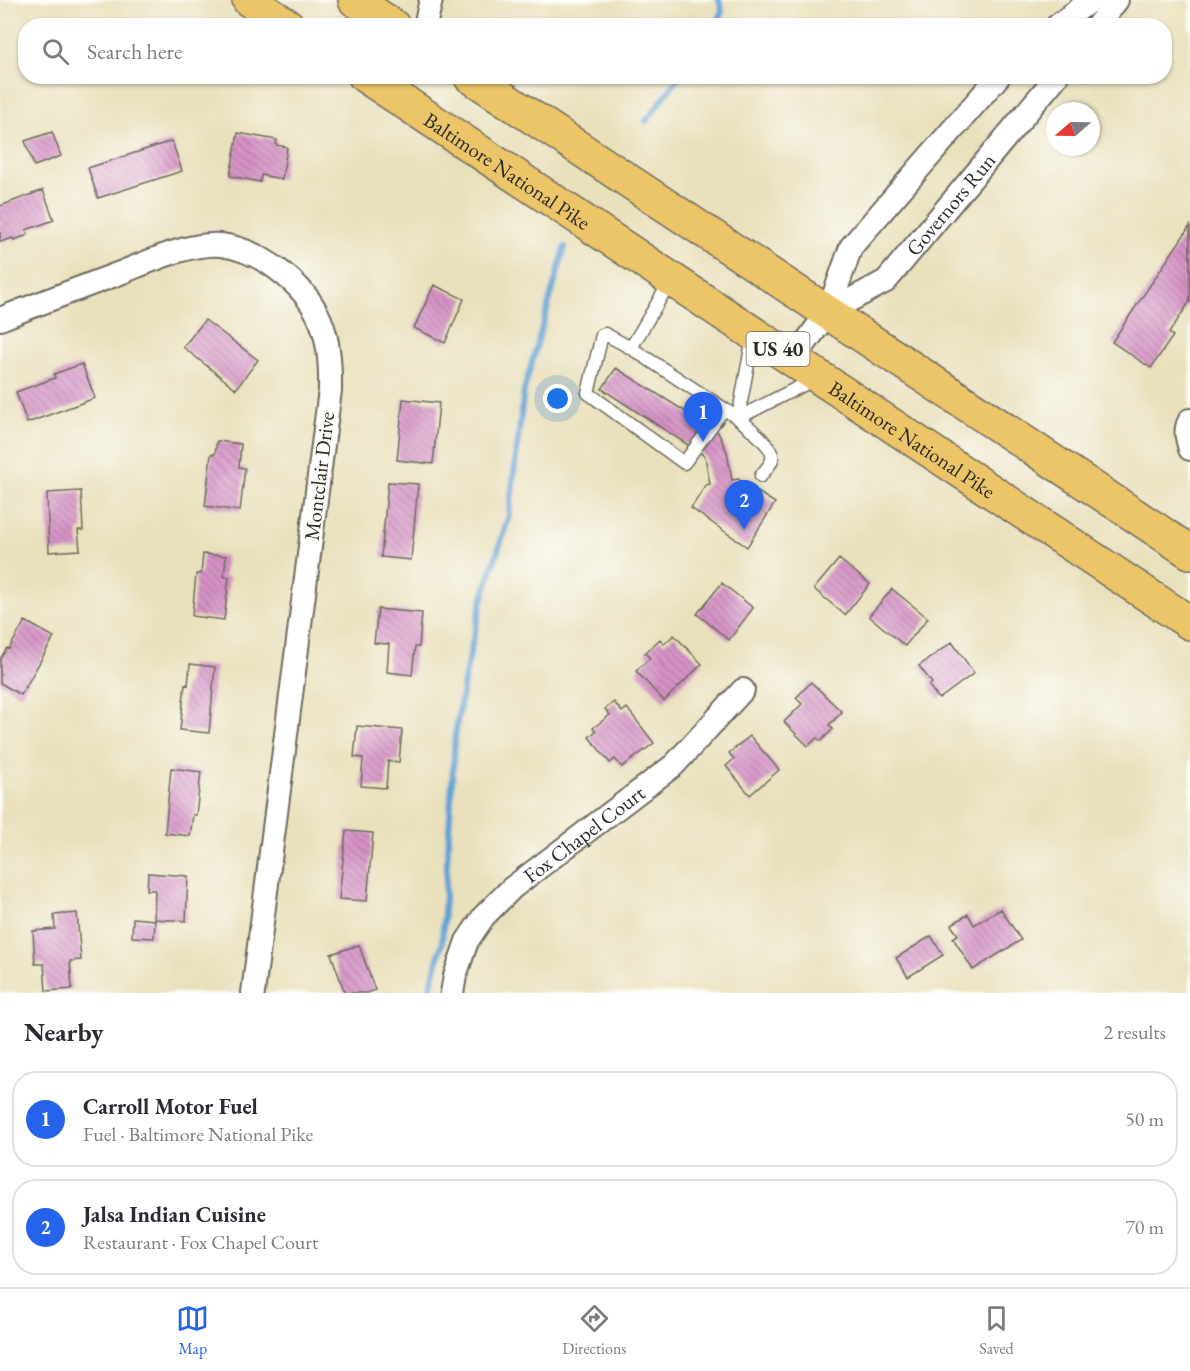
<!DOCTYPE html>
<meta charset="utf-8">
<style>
body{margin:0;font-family:"EB Garamond",serif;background:#f2f2f3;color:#2b2b33}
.compass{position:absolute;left:1046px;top:102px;width:54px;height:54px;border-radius:50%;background:#fff;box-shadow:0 2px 4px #0004;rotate:250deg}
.you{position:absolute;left:558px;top:399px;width:21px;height:21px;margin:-15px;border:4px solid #fff;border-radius:50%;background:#1a73e8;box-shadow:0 0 0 9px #1a73e833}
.badge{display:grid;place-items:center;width:39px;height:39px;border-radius:50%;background:#2563eb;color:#fff;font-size:20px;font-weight:700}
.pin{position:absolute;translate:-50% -50px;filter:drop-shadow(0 2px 3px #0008)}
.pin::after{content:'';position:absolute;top:32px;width:21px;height:18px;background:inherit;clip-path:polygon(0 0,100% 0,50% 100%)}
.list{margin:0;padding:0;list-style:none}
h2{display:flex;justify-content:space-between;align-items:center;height:78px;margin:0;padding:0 24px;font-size:26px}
h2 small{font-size:20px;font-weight:400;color:#7c7c81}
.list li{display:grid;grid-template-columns:39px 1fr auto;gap:18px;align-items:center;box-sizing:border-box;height:96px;margin:0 12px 12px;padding:0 12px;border:2px solid #e1e1e2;border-radius:24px}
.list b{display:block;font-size:22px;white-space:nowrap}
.list p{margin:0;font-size:20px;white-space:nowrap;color:#7c7c81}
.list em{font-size:20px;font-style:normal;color:#7c7c81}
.icon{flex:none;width:33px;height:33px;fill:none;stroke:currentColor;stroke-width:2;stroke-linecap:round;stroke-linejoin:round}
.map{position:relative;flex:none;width:1190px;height:993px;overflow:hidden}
.search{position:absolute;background:#fff;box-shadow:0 2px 4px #0004;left:18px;right:18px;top:18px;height:66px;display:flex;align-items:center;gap:15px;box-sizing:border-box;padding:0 21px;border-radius:24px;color:#7c7c81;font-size:22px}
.sheet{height:294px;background:#fff}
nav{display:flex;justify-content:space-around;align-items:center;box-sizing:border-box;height:84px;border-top:2px solid #e1e1e2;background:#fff;font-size:16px;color:#7c7c81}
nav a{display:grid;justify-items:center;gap:3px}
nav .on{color:#2563eb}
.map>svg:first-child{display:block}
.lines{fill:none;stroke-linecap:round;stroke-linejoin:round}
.stream{stroke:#61a1d3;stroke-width:6}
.building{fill:url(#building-back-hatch)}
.service-casing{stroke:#6e6a5e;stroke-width:15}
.minor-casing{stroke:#6e6a5e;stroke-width:26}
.primary-casing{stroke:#6e6a5e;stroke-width:36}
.service{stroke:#fff;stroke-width:12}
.minor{stroke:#fff;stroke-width:22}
.primary{stroke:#edc569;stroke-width:33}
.labels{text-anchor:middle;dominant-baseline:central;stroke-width:4.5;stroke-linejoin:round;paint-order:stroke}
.shield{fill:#fdfcf7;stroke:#6a6a68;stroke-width:1.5}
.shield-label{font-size:20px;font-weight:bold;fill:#2b2b2b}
.street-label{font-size:21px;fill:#2b2b2b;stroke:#fdfcf7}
</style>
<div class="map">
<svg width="1190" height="993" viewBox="0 0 1190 993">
<defs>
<pattern id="building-back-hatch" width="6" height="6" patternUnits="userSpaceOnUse" patternTransform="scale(1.5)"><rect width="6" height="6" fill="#d693c6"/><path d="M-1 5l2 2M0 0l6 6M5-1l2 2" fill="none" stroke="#ae78a1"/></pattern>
</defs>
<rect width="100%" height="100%" fill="#fdfcf7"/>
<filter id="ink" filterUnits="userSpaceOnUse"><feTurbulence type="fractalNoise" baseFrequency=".0167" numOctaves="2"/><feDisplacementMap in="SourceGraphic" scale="12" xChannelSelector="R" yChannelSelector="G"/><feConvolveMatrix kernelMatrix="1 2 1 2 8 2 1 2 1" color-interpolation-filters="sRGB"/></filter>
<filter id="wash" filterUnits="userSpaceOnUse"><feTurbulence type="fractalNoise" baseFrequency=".008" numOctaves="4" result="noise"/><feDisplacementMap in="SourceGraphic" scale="24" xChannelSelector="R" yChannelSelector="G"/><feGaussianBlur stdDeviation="1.35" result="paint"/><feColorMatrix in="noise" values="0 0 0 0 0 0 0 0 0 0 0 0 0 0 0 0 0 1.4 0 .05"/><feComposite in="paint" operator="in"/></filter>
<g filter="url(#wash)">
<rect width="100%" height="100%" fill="#e9e0bc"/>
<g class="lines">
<path class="stream" d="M718,26L722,10L719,0
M646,121L680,76
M429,993L442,943L455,736L465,676L482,600L509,516L524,390L565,247"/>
</g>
<g id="blocks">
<path class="building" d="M52,132L61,156L34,166L25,141Z
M238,133L277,140L276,145L287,147L282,179L261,175L260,182L230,176Z
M172,141L182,171L98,198L88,168Z
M43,190L54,220L26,230L28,235L14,240L13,238L0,242V206Z
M1190,226V301L1169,333L1173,336L1151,368L1112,342Z
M434,285L464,299L445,343L414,328Z
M205,320L258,360L236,389L183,347Z
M82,364L95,398L27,423L16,392L55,378L54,374Z
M616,368L718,432L727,452L732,480L738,479L775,503L747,547L691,508L706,485L710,484L705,456L602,389Z
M403,399L439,403L433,464L397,460Z
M217,441L241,444L239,467L245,468L240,511L205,506L211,454H215Z
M388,482L418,484L411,560L381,557Z
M81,491L83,530H78L80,550L49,552L47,493Z
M203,554L226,556L224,577H229L224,620L192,616L196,574H201Z
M839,559L870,584L845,615L814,589Z
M722,583L753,608L729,640L697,614Z
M892,589L928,618L905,646L869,616Z
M378,609L422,613L419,647H415L412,675L387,672L389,644L374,643Z
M25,621L54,637L21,695L0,683V659L7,648L9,649Z
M674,635L702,664L664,701L636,671L650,658L645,653L660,639L664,644Z
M952,642L974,673L939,699L929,686L932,683L919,666Z
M190,664L215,667L209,733L180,730L185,684L188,685Z
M811,682L842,712L829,725L833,729L821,741L817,738L808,746L784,722L802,704L796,698Z
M614,702L622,712L627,708L654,743L622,767L615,759L610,763L589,737L596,731L593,728L610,715L605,709Z
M357,726L402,730L399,762L388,761L386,788L361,786L363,758L354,757Z
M750,736L779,770L750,795L726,766L734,759L729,753Z
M171,768L201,772L196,815H193L190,836L165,833Z
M346,831L373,833L367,901L339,899Z
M148,873L188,876L186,921L154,919L155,890H147Z
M1001,909L1021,940L973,970L953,938L958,935L951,925L968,914L974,925Z
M77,913L81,960L70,961L72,989L46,991L44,964H35L33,931L55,929L54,915Z
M133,918L155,920L154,938L132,937Z
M931,936L943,955L908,977L896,958Z
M359,945L375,990L367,993H345L331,954Z"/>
</g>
</g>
<g filter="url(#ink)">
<use href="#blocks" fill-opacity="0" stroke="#6e6a5e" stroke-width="1.5"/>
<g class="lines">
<defs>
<path id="service" d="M753,337L738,418L815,379
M631,348L671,280
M724,409L684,463L588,393L602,335L605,334L631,348L738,418C746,425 775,447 772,459C771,465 764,471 761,476"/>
<g id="minor">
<path d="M425,26L431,0"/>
<path d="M1057,26L1091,0"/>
<path d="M1097,26L1117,0"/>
<path id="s1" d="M828,312L886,281L1057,76"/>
<path d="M0,319C40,303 80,288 120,273C148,262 190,242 221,245C246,248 267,260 286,276C325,308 331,343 330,390L253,993"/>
<path d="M793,360L828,312L851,247L999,76"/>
<path d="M1190,420C1184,430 1187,438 1190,449"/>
<path id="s2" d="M452,993L455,976L467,941L484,916L512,888L674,765L743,690"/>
</g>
<g id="primary">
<path d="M249,0L288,26"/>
<path d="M355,0L393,26"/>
<path id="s3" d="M365,76L1190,623"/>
<path d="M470,76L1190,552"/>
</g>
</defs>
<use href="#service" class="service-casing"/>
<use href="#minor" class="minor-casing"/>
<use href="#primary" class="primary-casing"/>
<use href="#service" class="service"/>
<use href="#minor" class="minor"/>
<use href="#primary" class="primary"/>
</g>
</g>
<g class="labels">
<rect class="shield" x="746.5" y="332" width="63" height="34" rx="4.5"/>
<g class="shield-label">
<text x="778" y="349">US 40</text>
</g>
<g class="street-label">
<text stroke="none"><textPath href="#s3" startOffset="171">Baltimore National Pike</textPath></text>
<text stroke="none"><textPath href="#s1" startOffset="166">Governors Run</textPath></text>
<text stroke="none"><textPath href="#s3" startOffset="657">Baltimore National Pike</textPath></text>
<text transform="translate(319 476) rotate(-83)">Montclair Drive</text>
<text stroke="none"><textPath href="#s2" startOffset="214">Fox Chapel Court</textPath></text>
</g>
</g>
</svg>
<svg class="compass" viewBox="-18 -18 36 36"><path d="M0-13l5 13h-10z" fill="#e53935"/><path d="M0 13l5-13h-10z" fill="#7c7c81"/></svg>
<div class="you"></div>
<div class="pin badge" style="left:703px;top:442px">1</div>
<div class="pin badge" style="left:744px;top:530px">2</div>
<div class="search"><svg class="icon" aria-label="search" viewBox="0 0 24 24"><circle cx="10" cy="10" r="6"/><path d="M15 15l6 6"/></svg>Search here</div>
</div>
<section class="sheet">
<h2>Nearby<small>2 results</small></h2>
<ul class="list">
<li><span class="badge">1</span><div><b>Carroll Motor Fuel</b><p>Fuel · Baltimore National Pike</p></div><em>50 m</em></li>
<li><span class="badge">2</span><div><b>Jalsa Indian Cuisine</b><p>Restaurant · Fox Chapel Court</p></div><em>70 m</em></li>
</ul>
</section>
<nav>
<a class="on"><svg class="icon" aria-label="map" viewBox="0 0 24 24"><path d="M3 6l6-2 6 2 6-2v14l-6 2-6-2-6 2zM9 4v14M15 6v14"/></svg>Map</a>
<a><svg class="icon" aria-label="directions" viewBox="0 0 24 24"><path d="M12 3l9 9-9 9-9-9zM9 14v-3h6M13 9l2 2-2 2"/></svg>Directions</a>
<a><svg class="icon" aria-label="saved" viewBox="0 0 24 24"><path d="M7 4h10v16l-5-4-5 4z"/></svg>Saved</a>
</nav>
